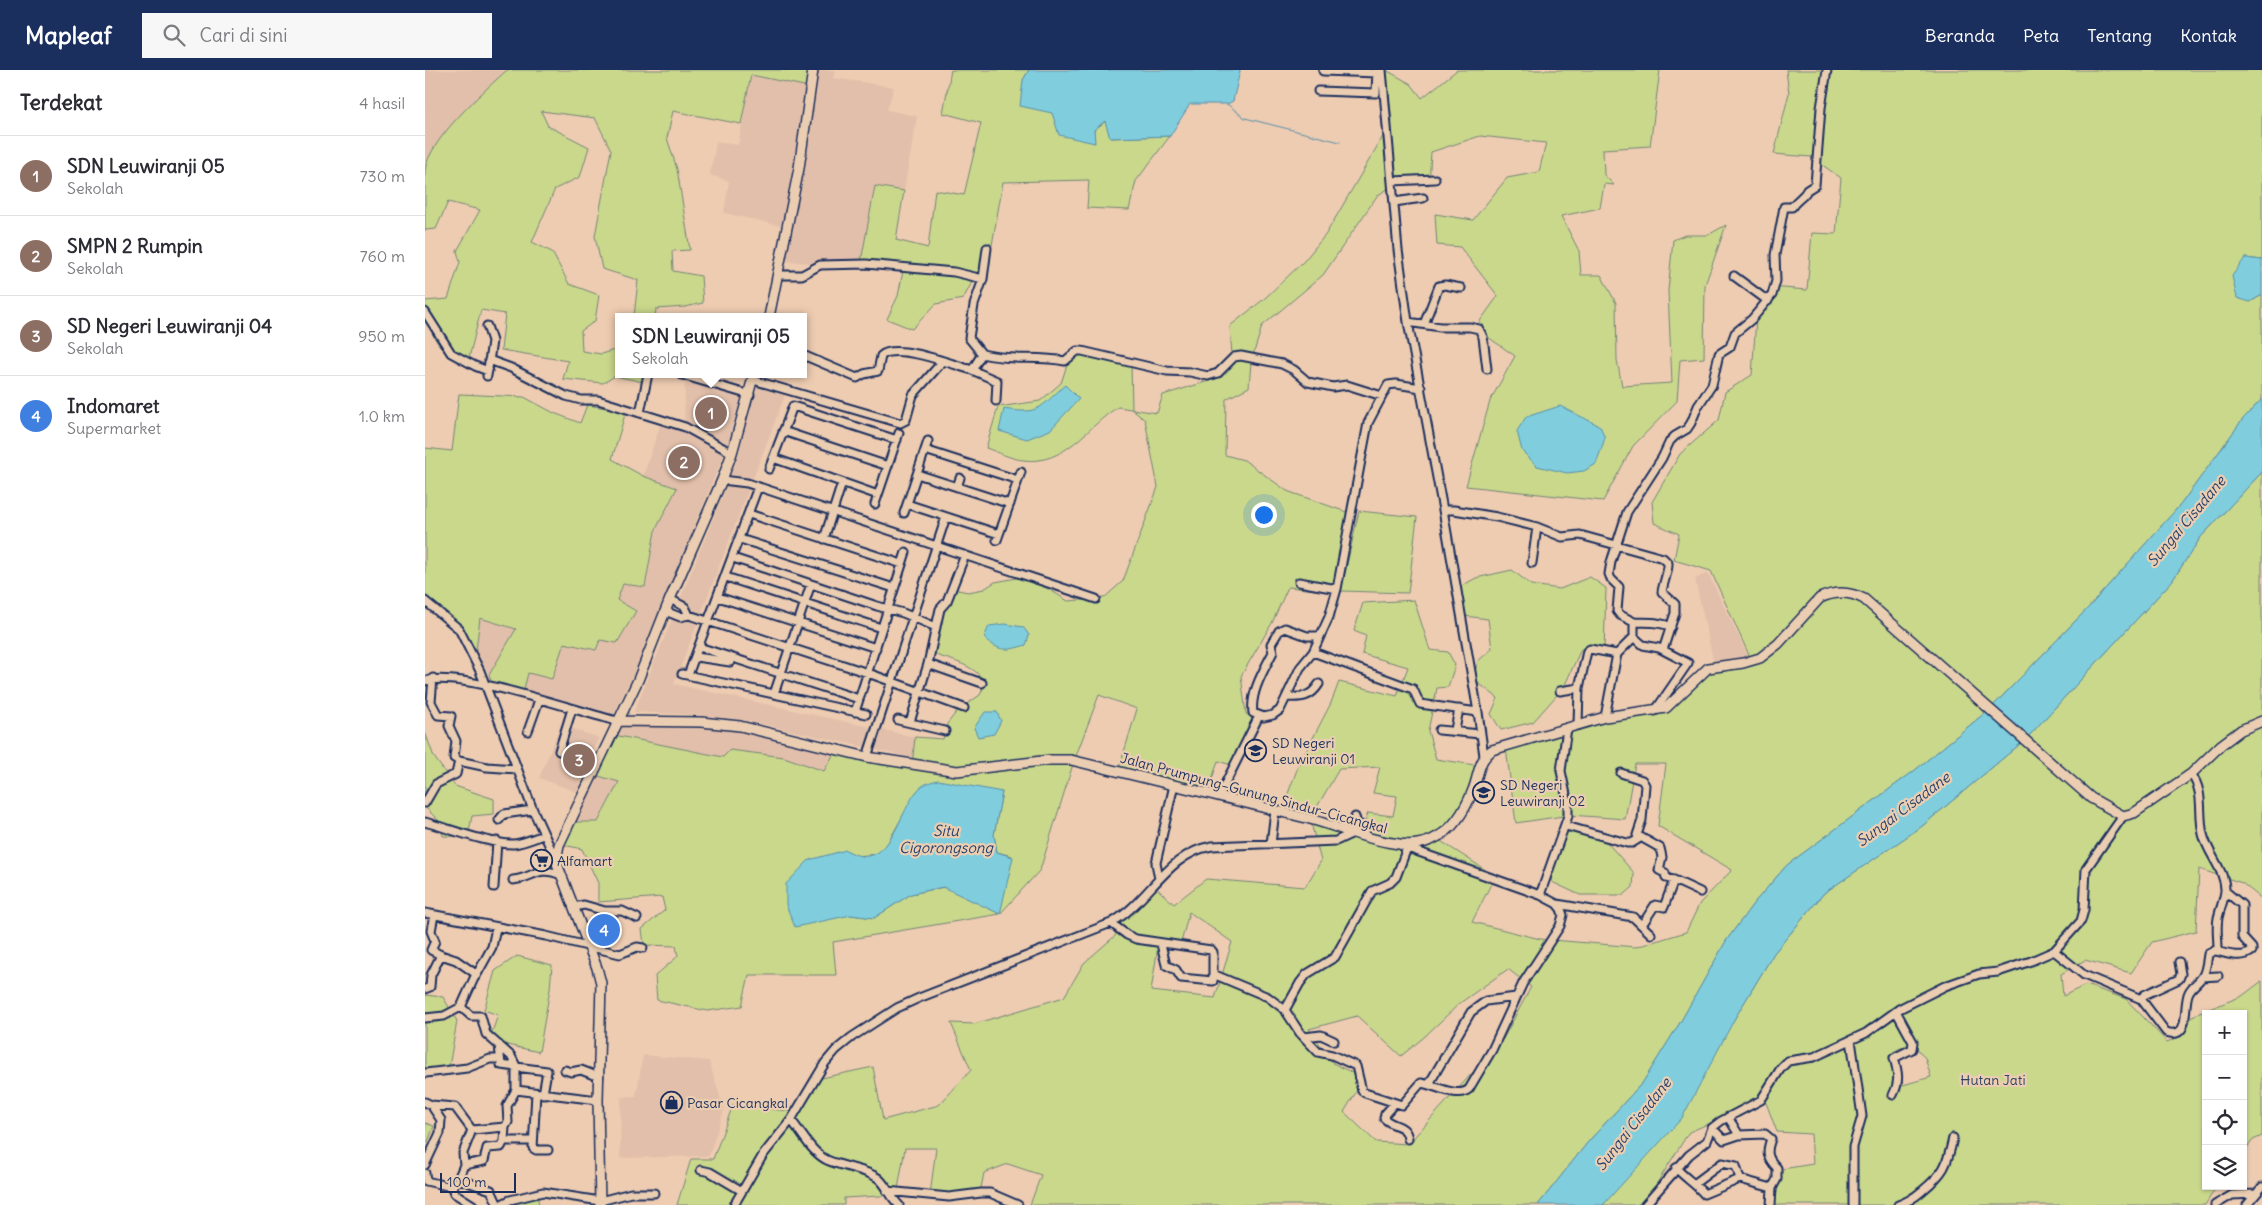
<!DOCTYPE html>
<html lang="id">
<meta charset="utf-8">
<style>
body{margin:0;font-family:Delius,sans-serif;background:#f7f7f7;color:#2b2b33}
.controls{position:absolute;right:15px;bottom:15px;display:grid;overflow:hidden;border-radius:0px;box-shadow:0 1px 4px #0004}
.controls button{width:45px;height:45px;display:grid;place-items:center;padding:0;border:0;border-bottom:1px solid #e1e1e2;background:#fff;color:#2b2b33;font:25px sans-serif}
.scale{position:absolute;left:15px;bottom:12px;width:76px;box-sizing:border-box;padding-left:5px;border:2px solid #1b2f5e;border-top:0;font-size:14px;line-height:18px;white-space:nowrap;color:#1b2f5e;-webkit-text-stroke:4px #ebceb2;paint-order:stroke}
.you{position:absolute;left:838px;top:444px;width:18px;height:18px;margin:-12px;border:4px solid #fff;border-radius:50%;background:#1a73e8;box-shadow:0 0 0 8px #1a73e833}
.badge{display:grid;place-items:center;width:32px;height:32px;border-radius:50%;background:#1b2f5e;color:#fff;font-size:16px;font-weight:700}
.pin{position:absolute;translate:-50% -50%;border:2px solid #fff;box-shadow:0 1px 5px #0006}
.popup{position:absolute;left:190px;top:243px;width:192px;height:65px;box-sizing:border-box;display:grid;place-content:center;border-radius:0px;background:#fff;filter:drop-shadow(0 1px 4px #0005);font-size:16px;white-space:nowrap;color:#7c7c81}
.popup b{font-size:19px;color:#2b2b33}
.popup::after{content:'';position:absolute;left:50%;top:100%;margin-left:-10px;border:10px solid transparent;border-top-color:#fff}
.list{margin:0;padding:0;list-style:none}
h2{display:flex;justify-content:space-between;align-items:center;height:65px;margin:0;padding:0 20px;font-size:21px}
h2 small{font-size:16px;font-weight:400;color:#7c7c81}
.list li{display:grid;grid-template-columns:32px 1fr auto;gap:15px;align-items:center;box-sizing:border-box;height:80px;padding:0 20px;border-top:1px solid #e1e1e2}
.list b{display:block;font-size:19px;white-space:nowrap}
.list p{margin:0;font-size:16px;white-space:nowrap;color:#7c7c81}
.list em{font-size:16px;font-style:normal;color:#7c7c81}
.icon{flex:none;width:28px;height:28px;fill:none;stroke:currentColor;stroke-width:2;stroke-linecap:round;stroke-linejoin:round}
.map{position:relative;flex:none;width:1837px;height:1135px;overflow:hidden}
header{display:flex;align-items:center;gap:30px;box-sizing:border-box;height:70px;padding:0 25px;background:#1b2f5e;color:#fff}
header strong{font-size:24px}
nav{display:flex;gap:28px;margin-inline-start:auto;font-size:18px}
.search{width:350px;height:45px;background:#f7f7f7;display:flex;align-items:center;gap:12px;box-sizing:border-box;padding:0 18px;border-radius:0px;color:#7c7c81;font-size:19px}
main{display:flex}
aside{flex:1;background:#fff}
.map>svg:first-child{display:block}
.built{fill:#e2bfaa}
.green{fill:#cad88c;stroke:#728475;fill-rule:evenodd}
.water{fill:#80cedd;stroke:#588eaa}
.lines{fill:none;stroke-linecap:round;stroke-linejoin:round}
.stream{stroke:#588eaa;stroke-width:1}
.minor-casing{stroke:#1b2f5e;stroke-width:11}
.major-casing{stroke:#1b2f5e;stroke-width:12}
.minor{stroke:#ebceb2;stroke-width:7}
.major{stroke:#ebceb2;stroke-width:9}
.labels{text-anchor:middle;dominant-baseline:central;stroke-width:4.5;stroke-linejoin:round;paint-order:stroke}
.poi-label{font-size:14px;fill:#1b2f5e;stroke:#ebceb2;text-anchor:start}
.street-label{font-size:14px;fill:#1b2f5e;stroke:#ebceb2}
.park-label{font-size:14px;fill:#2c4063;stroke:#ebceb2}
.water-label{font-size:15px;font-style:italic;fill:#253f6b;stroke:#ebceb2}
</style>
<header>
<strong>Mapleaf</strong>
<div class="search"><svg class="icon" aria-label="search" viewBox="0 0 24 24"><circle cx="10" cy="10" r="6"/><path d="M15 15l6 6"/></svg>Cari di sini</div>
<nav><a>Beranda</a><a>Peta</a><a>Tentang</a><a>Kontak</a></nav>
</header>
<main>
<aside>
<h2>Terdekat<small>4 hasil</small></h2>
<ul class="list">
<li><span class="badge" style="background:#8d6e63">1</span><div><b>SDN Leuwiranji 05</b><p>Sekolah</p></div><em>730 m</em></li>
<li><span class="badge" style="background:#8d6e63">2</span><div><b>SMPN 2 Rumpin</b><p>Sekolah</p></div><em>760 m</em></li>
<li><span class="badge" style="background:#8d6e63">3</span><div><b>SD Negeri Leuwiranji 04</b><p>Sekolah</p></div><em>950 m</em></li>
<li><span class="badge" style="background:#3f7fe0">4</span><div><b>Indomaret</b><p>Supermarket</p></div><em>1.0 km</em></li>
</ul>
</aside>
<div class="map">
<svg width="1837" height="1135" viewBox="0 0 1837 1135">
<rect width="100%" height="100%" fill="#eeccb1"/>
<filter id="ink" filterUnits="userSpaceOnUse"><feTurbulence type="fractalNoise" baseFrequency=".02" numOctaves="2"/><feDisplacementMap in="SourceGraphic" scale="10" xChannelSelector="R" yChannelSelector="G"/><feConvolveMatrix kernelMatrix="1 2 1 2 8 2 1 2 1" color-interpolation-filters="sRGB"/></filter>
<g filter="url(#ink)">
<path class="built" d="M0,0H82L32,48L6,85L0,100Z
M394,0H410L408,8L469,17L462,40L492,46L479,121L450,116L435,197L360,191Z
M326,5L384,17L356,156L299,143L304,111L285,105L291,72L313,75Z
M260,309L317,325L302,377L211,599L188,646L182,647L98,623L103,602L127,608L139,573L170,580L175,569L211,541L192,530L198,513L220,517L230,461L252,418L218,406L236,353L259,361Z
M334,309L362,320L249,614L490,667L488,688L323,651L272,645L209,642L312,390Z
M1283,503L1324,588L1289,594L1270,509Z
M55,548L92,559L64,605L51,580Z
M136,655L174,668L152,722L114,708Z
M204,655L294,658L411,680L399,701L359,687L298,688L189,665L193,656Z
M170,705L195,711L173,752H147Z
M218,985L284,991L299,1040L284,1086L195,1088L196,1027L211,1026Z"/>
<path class="green" d="M82,0H385L384,17L326,5L316,54L248,41L242,68L252,99L265,180L247,181L248,201L276,206L278,233L260,237L231,239L230,247H209L213,210L177,199L170,166L186,80L170,48L116,41L123,56L164,77L155,107L130,119L107,172L127,182L144,214L174,225L170,251L156,261L157,281L176,284L193,279L194,304H220L218,312L190,306L178,313L138,309L143,291L76,280L80,244L56,240L43,292C37,289 29,288 24,284C8,274 0,249 0,231L23,229L35,192L32,181L55,140L23,132L11,159L0,160C0,141 0,120 0,101C3,70 59,21 82,0Z
M526,0H604L598,10L627,43L669,73V60L681,51L685,68L745,66L711,111L704,140L662,138L664,110L578,112L567,175L538,229L511,234L487,259L462,249L473,226L478,201L435,197L450,116L479,121L471,170L503,178L510,120L539,125L556,53L518,43Z
M961,0L986,14L997,28L1032,0H1235L1225,76L1178,79L1179,105L1189,115L1179,114L1175,138L1136,146L1154,181L1156,205H1176L1191,233L1192,290L1197,316L1247,313L1243,221L1248,170L1260,165H1283L1301,155L1280,215L1279,288L1255,290L1252,331L1208,376L1178,431L1041,416L1065,331L1090,286L1050,258L1073,226L1035,177L1012,175L1010,144L1048,150L1082,108L1114,102L1121,73L1055,66L1006,82L1004,115L974,111L952,126L898,205L837,256L826,292L824,317L801,329L800,385L819,390L862,421L927,444L908,522L863,517L847,553L816,606L821,644L832,649L810,696L793,691L782,724L693,702L712,639L674,625L649,691L615,800L575,844L408,872L411,905H324L317,936L282,941L232,930L230,906L253,886L251,876L219,875L217,859L240,840L237,827L173,832V813L157,779L139,775L147,752H173L194,712L170,705L189,665L298,687L305,680L359,687L399,701L411,680L487,696L490,667L518,669L522,654L533,640L555,625L560,614C552,594 523,590 505,583L523,518L543,522L559,519L570,512L592,508L617,515L643,531L679,528L698,511L733,417L720,350L706,339L693,337C662,356 640,396 598,390C586,389 573,382 561,378L573,337L615,331L636,313L647,280L706,293L707,339L732,343L738,325L797,307L807,286L805,256L839,229L879,191L901,164L967,51ZM492,721L577,722L569,765L572,782L587,786L519,817L486,824L449,848L426,845L431,786L453,784L462,774Z
M1361,0H1837V190L1820,188L1825,232L1837,225V329L1818,349L1756,434L1664,537L1566,638L1489,701L1362,795L1328,834L1301,871L1256,951L1218,1012L1163,1072L1113,1135H605L616,1105L583,1094L559,1103L555,1123L505,1125L511,1078H480L472,1125L419,1128V1135H252L266,1089H288L308,1035L372,1042L392,1009L448,997L458,1050L514,1035L546,1000L526,953L549,954L639,927L659,893L691,865L684,852L729,816L749,834L781,809L880,817L896,791L885,749L856,742L873,697L906,633L914,612L972,626L983,597L937,584L941,566L929,561L938,533L989,530L1005,580L1023,582L1030,595L1023,617L1012,618L1003,661L1011,689L1056,696L1041,741L1014,770L1070,806L1047,852L1115,869L1211,877L1261,862L1275,833L1307,800L1233,756L1241,694H1210L1200,749L1145,745L1091,753L1081,678L1172,651L1240,640L1287,600L1328,594L1286,501L1249,490L1254,464L1229,453L1227,432L1255,384L1294,350L1300,322L1327,305L1331,248L1346,217L1382,220L1387,163L1411,164L1416,108L1386,87L1349,84L1364,23ZM955,697L948,723L972,726L968,746L943,743L934,768L885,749L914,699ZM764,842L807,872L790,928L726,921L734,870L756,873ZM1083,899L1106,917L1078,969L983,1074L951,1072L919,1042L939,1009L908,993L884,959L932,946L976,986L998,968L1035,933Z
M34,324L99,327L129,343L155,353L162,335L201,341L187,389L218,406L252,418L230,461L220,517L198,514L192,530L211,541L192,573L175,570L171,580L139,573L127,609L103,603L98,623L67,614L64,605L91,559L55,548L51,580L34,554L0,525V378L27,381Z
M1837,402V829L1817,813L1774,799L1771,861L1727,872L1706,903L1660,890L1636,904L1638,926L1661,915L1701,929L1742,972L1758,965L1767,946L1817,926L1837,911V1066L1828,1070L1818,1083V944H1781V1116H1792L1780,1135H1349L1357,1099L1388,1094L1386,1064L1352,1062L1340,1030L1264,1062L1222,1129L1211,1135H1178L1310,948L1349,883L1399,823L1496,757L1601,669L1747,511L1776,467ZM1487,972L1500,988L1506,1007L1478,1015L1468,982Z
M934,441L992,447L983,523L916,521Z
M1087,500L1106,515L1135,519L1165,507L1181,518L1179,581L1156,579L1139,617L1108,652L1076,660L1066,644L1073,628L1048,609L1053,591L1067,579L1063,549L1040,546L1031,519L1051,508Z
M0,662L9,687L30,716L69,729V744L47,746L43,767L18,766L15,752L0,737Z
M1159,758L1179,769L1209,803L1208,817L1199,825H1155L1127,812L1123,788L1143,761Z
M92,886L127,895L125,919L114,982L64,971L73,945L59,940L70,901Z
M0,925L18,927L32,951L24,997L0,1000Z
M0,1053L9,1056L3,1072H0Z
M112,1123L114,1135H88V1132Z"/>
<path class="water" d="M604,0H815V1L808,31L802,34H765L745,66L685,68L680,51L669,60L670,73L634,65L627,43L595,36L598,10Z
M1820,188L1837,190V225L1825,232L1812,228L1807,206Z
M640,315L654,329L625,360L602,369L574,361L579,339C615,345 614,338 640,315Z
M1837,329V402L1776,467L1747,511L1601,669L1496,757L1399,823L1349,883L1310,948L1257,1048L1178,1135H1113L1163,1072L1218,1012L1256,951L1301,871L1328,834L1362,795L1489,701L1566,638L1664,537L1756,434L1818,349Z
M1135,336L1175,356L1180,368L1171,394L1159,401L1142,403L1112,396L1097,381L1092,361L1101,347Z
M580,554L598,557L604,565L601,575C581,581 575,582 559,568L564,556Z
M560,642H572L576,651L569,664L553,667L549,658Z
M513,710L577,722L569,765L572,782L588,787L575,844L518,817L486,824L449,848L426,845L370,857L361,835V814L384,790L421,780C465,806 472,743 493,720C498,714 505,712 513,710Z"/>
<g class="lines">
<path class="stream" d="M802,34L820,48L915,72"/>
<defs>
<path id="minor" d="M957,0L973,180L983,252L1018,440L1053,642L1059,686
M898,1L952,3
M893,21L951,23L952,0
M967,111L1010,109
M969,132L998,128
M353,205H377L395,195L441,194L529,202L558,209
M1309,206L1343,231
M0,242L26,283L50,296L63,301
M983,252L1015,257H1045L1054,259L1058,267L1062,299
M999,254L1014,216L1020,215L1036,218
M557,284L544,268L549,235L558,209L562,178
M378,285L432,308L439,304L453,301L456,286C470,272 529,295 547,300L557,284C585,291 613,286 640,291L652,281H657L742,301L765,302L783,306L793,303L809,287L816,286L857,294L869,300L883,312L908,317L922,315L957,326
M64,290L86,298L141,326L156,330H173L260,357L307,383
M547,300L572,311L571,331
M257,305L325,325
M62,306L67,271L62,256
M328,310L475,353L481,350L488,325L518,291
M215,343L223,304
M358,361L463,396
M500,380L593,410
M348,388L453,425
M344,399L368,336L472,370
M492,404L585,434
M297,410L322,413L671,529
M532,417L535,408
M450,434L474,363
M482,434L574,464
M1018,440H1029L1072,447L1112,457L1137,467L1155,465L1238,488L1243,493C1244,500 1238,513 1237,522L1250,534V543L1238,580
M479,443L503,371
M324,444L477,494
M315,469L469,518
M399,469L417,413
M572,470L596,402
M308,488L452,536L478,543L511,557L503,594L485,652
M1107,493L1112,457
M301,507L456,558
M874,512L912,519
M293,527L451,578
M245,529L260,537L264,545
M0,531L34,559L55,601L108,740L131,790
M240,541L255,547L264,545L443,603L539,638
M1209,552C1221,553 1235,551 1246,557
M511,557L515,539L522,531L540,485
M894,566H882L860,558L854,561L846,574L848,582C839,600 825,622 828,643L839,647L848,645L855,640L875,598L888,582L904,547L912,519L943,353L963,315L971,314L996,318
M1209,567L1218,575L1234,578L1263,593L1230,641
M274,577L434,629
M888,582L988,619L995,634L1053,642
M271,587L305,592
M503,594L557,613
M257,604L441,644
M263,605L333,417
M0,611C37,600 150,641 192,651
M1154,618L1162,581L1165,579L1192,584
M1135,621L1154,618L1153,655
M349,624L386,514
M862,627C877,628 886,627 894,614
M430,642L481,482
M1180,647L1192,584L1209,567V552L1195,545L1192,541L1194,517L1186,509L1184,504L1186,492L1202,442L1237,388L1245,371L1250,366L1262,359L1266,353L1273,336L1287,315L1294,284L1305,277L1310,263L1327,249L1347,225L1351,211L1350,185L1359,137H1367C1371,130 1379,127 1382,120L1390,115L1396,38L1402,0
M473,650L520,661
M1014,660L1055,664
M1030,660L1034,639
M103,661L114,630
M134,681L147,639
M442,687L521,447
M34,691L62,697L92,699
M1196,703L1217,710L1220,715L1217,750L1212,765L1235,778L1237,787L1234,800L1240,803L1241,808L1249,810
M794,726L834,646
M0,733L11,714L31,704L34,691L29,688L31,671L24,656L26,646L13,645L6,632L8,608
M930,747L932,753L941,758L938,766
M74,750L79,744L108,740
M0,752C22,758 67,775 89,774C99,773 109,768 119,765
M1141,756L1202,773H1207L1215,768
M846,774L850,741
M977,776L1115,825L1132,834L1208,847L1226,864
M734,809L731,793L749,715
M88,810C109,808 112,795 136,805
M69,817L72,771
M1115,825L1143,746V734L1136,701L1142,658
M149,837L159,835L180,841H197L212,848
M0,843L121,866L195,884L212,877L218,878
M686,853L702,865L711,869L786,880L788,882V904L843,927L860,940L875,963L893,982L907,985L931,996L937,1021L940,1023L977,1035L996,1013C1010,1015 1033,1029 1044,1019L1067,980L1098,913L1135,856L1138,845L1136,839L1132,834
M1217,855L1230,835L1239,837L1249,810L1275,822
M736,874L741,895L751,900L756,908L788,911V904
M1629,881L1659,905L1716,929L1741,962C1767,971 1757,935 1764,922C1767,916 1773,913 1777,907C1781,902 1782,891 1783,884L1793,879C1793,868 1791,858 1793,848C1795,839 1799,830 1800,821C1801,801 1782,783 1778,764C1773,743 1780,722 1766,704
M1791,881C1802,884 1818,889 1827,881V878L1817,867V835L1800,821
M16,885L31,890L51,904L36,937L46,946H56L61,964L86,986L91,996V1020L82,1036L83,1052L80,1057L47,1060
M51,906L67,877L71,858
M1777,907L1793,906
M0,919L5,917L6,905L16,885L6,880L10,871L6,861L9,845
M1716,929L1719,925L1754,909L1756,904L1754,892
M860,940L875,913L882,904L910,887L947,821L965,813L971,807L982,778
M0,948L19,946L36,937
M879,967L896,965L909,971
M1426,970L1437,1046L1428,1077V1135
M74,975L76,995L122,1001L118,1024
M140,1000L146,1002L156,1000L174,1007
M1,1003L42,998L65,989H74
M1004,1014L1046,942L1061,931L1091,927
M91,1020L173,1030
M111,1023L108,1078L111,1080H123
M1468,1025C1475,1012 1473,1002 1469,988L1487,979L1488,972L1471,941
M0,1032L6,1035L30,1037L47,1060L38,1083L39,1095L33,1109L66,1120L73,1135
M969,1034L960,1044L959,1048C968,1058 981,1053 983,1069
M1303,1047L1314,1065L1340,1064L1346,1069C1341,1082 1342,1088 1352,1098V1109L1347,1118
M366,1050C377,1063 386,1082 402,1090C417,1097 441,1099 453,1108C462,1115 465,1127 474,1135
M1287,1058L1299,1070L1314,1065
M79,1071H108
M0,1095L15,1063L16,1050L6,1035
M39,1095L59,1091L62,1078L76,1077L79,1071L80,1057
M1251,1098C1260,1108 1271,1114 1279,1124L1315,1109L1347,1118L1346,1135
M276,1100L285,1102L317,1121
M0,1103L1,1111L27,1117
M33,1109L27,1117L29,1123L48,1135
M1269,1114L1297,1093L1311,1096L1315,1109
M462,1121L524,1127L556,1123H565L593,1135
M75,1135L85,1130L118,1122L175,1131L206,1123H229
M309,1135L338,1085L366,1050L400,993L411,980L427,967L472,938L494,928L686,853C724,832 741,784 787,776L911,771L928,763
M1220,1135L1264,1085L1282,1071L1287,1058L1296,1051L1336,1030L1356,998L1363,991L1389,987L1441,963L1474,939L1520,916L1554,904L1573,902L1606,891L1629,881L1656,851L1659,840L1661,799L1698,746
M1473,1135C1483,1132 1489,1128 1497,1121C1519,1103 1522,1096 1528,1068
M1790,1135L1807,1125L1830,1124
M1822,1135L1837,1117"/>
<path id="major" d="M344,247L374,98L388,0
M192,651L276,652L315,656L442,687L532,701L625,690H646C724,709 803,728 881,748C910,755 938,769 968,773C983,776 999,775 1012,767C1030,758 1041,738 1048,720C1054,705 1053,690 1067,680L1180,647L1241,638L1283,598L1318,593L1335,588L1353,574L1395,528C1410,521 1424,521 1439,529L1666,728L1698,746L1709,743L1766,704L1796,675L1816,660L1837,651
M175,1135L173,1030L176,913L172,898L131,791L134,775L213,610L245,529L297,410L307,383L329,304"/>
</defs>
<use href="#minor" class="minor-casing"/>
<use href="#major" class="major-casing"/>
<use href="#minor" class="minor"/>
<use href="#major" class="major"/>
</g>
</g>
<defs>
<symbol id="school-ring" viewBox="-11 -11 22 22"><circle r="9.5" fill="#ebceb2" stroke="#1b2f5e" stroke-width="1.5"/><path d="M0-5L7-2L0 1L-7-2ZM-4 1L0 2.5L4 1V4Q0 6-4 4Z" fill="#1b2f5e"/></symbol>
<symbol id="supermarket-ring" viewBox="-11 -11 22 22"><circle r="9.5" fill="#ebceb2" stroke="#1b2f5e" stroke-width="1.5"/><path d="M-6-5.5h2.5l.6 2H6L4.5 2H-2.5L-4.4-4H-6ZM-1.5 3.2a1.3 1.3 0 1 0 .1 0ZM3 3.2a1.3 1.3 0 1 0 .1 0Z" fill="#1b2f5e"/></symbol>
<symbol id="shop-ring" viewBox="-11 -11 22 22"><circle r="9.5" fill="#ebceb2" stroke="#1b2f5e" stroke-width="1.5"/><path d="M-5-2.5h2.3a2.7 3.5 0 0 1 5.4 0H5L5.5 6h-11ZM-1.5-2.5h3a1.5 2.3 0 0 0-3 0Z" fill="#1b2f5e"/></symbol>
</defs>
<g fill-rule="evenodd">
<use href="#school-ring" x="818" y="668" width="25" height="25"/>
<use href="#school-ring" x="1046" y="710" width="25" height="25"/>
<use href="#supermarket-ring" x="104" y="778" width="25" height="25"/>
<use href="#shop-ring" x="234" y="1020" width="25" height="25"/>
</g>
<g class="labels">
<g class="poi-label">
<text x="847" y="673">SD Negeri<tspan x="847" dy="16">Leuwiranji 01</tspan></text>
<text x="1075" y="715">SD Negeri<tspan x="1075" dy="16">Leuwiranji 02</tspan></text>
<text x="132" y="791">Alfamart</text>
<text x="262" y="1033">Pasar Cicangkal</text>
</g>
<g class="street-label">
<text transform="translate(829 723) rotate(15)">Jalan Prumpung–Gunung Sindur–Cicangkal</text>
</g>
<g class="park-label">
<text x="1568" y="1010">Hutan Jati</text>
</g>
<g class="water-label">
<text transform="translate(1761 451) rotate(-50)">Sungai Cisadane</text>
<text transform="translate(1478 739) rotate(-37)">Sungai Cisadane</text>
<text x="521" y="760">Situ<tspan x="521" dy="17">Cigorongsong</tspan></text>
<text transform="translate(1208 1054) rotate(-52)">Sungai Cisadane</text>
</g>
</g>
</svg>
<div class="controls">
<button>+</button>
<button>−</button>
<button><svg class="icon" aria-label="locate" viewBox="0 0 24 24"><circle cx="12" cy="12" r="6"/><path d="M12 2v4M12 18v4M2 12h4M18 12h4"/></svg></button>
<button><svg class="icon" aria-label="layers" viewBox="0 0 24 24"><path d="M12 4l9 5-9 5-9-5zM3 14l9 5 9-5"/></svg></button>
</div>
<div class="scale">100 m</div>
<div class="you"></div>
<div class="pin badge" style="left:286px;top:343px;background:#8d6e63">1</div>
<div class="popup"><b>SDN Leuwiranji 05</b>Sekolah</div>
<div class="pin badge" style="left:259px;top:392px;background:#8d6e63">2</div>
<div class="pin badge" style="left:154px;top:690px;background:#8d6e63">3</div>
<div class="pin badge" style="left:179px;top:860px;background:#3f7fe0">4</div>
</div>
</main>
